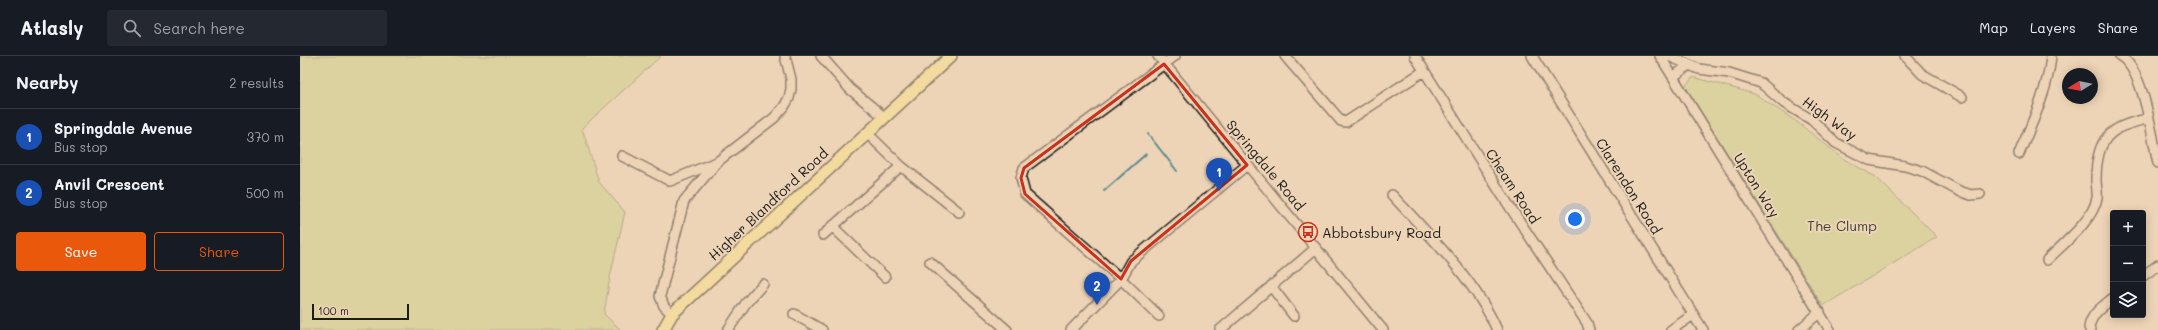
<!DOCTYPE html>
<meta charset="utf-8">
<style>
body{margin:0;font-family:Mali,sans-serif;background:#242831;color:#f1f3f6}
.controls{position:absolute;right:12px;bottom:12px;display:grid;overflow:hidden;border-radius:4px;box-shadow:0 2px 10px #0003}
.controls button{width:36px;height:36px;display:grid;place-items:center;padding:0;border:0;border-bottom:1px solid #363941;background:#171b24;color:#f1f3f6;font:20px sans-serif}
.compass{position:absolute;left:1762px;top:12px;width:36px;height:36px;border-radius:50%;background:#171b24;box-shadow:0 2px 10px #0003;rotate:260deg}
.scale{position:absolute;left:12px;bottom:10px;width:97px;box-sizing:border-box;padding-left:4px;border:2px solid #1c1c1c;border-top:0;font-size:11px;line-height:14px;white-space:nowrap;color:#1c1c1c;-webkit-text-stroke:3px #eed4b6;paint-order:stroke}
.you{position:absolute;left:1275px;top:163px;width:14px;height:14px;margin:-10px;border:3px solid #fff;border-radius:50%;background:#1a73e8;box-shadow:0 0 0 6px #1a73e833}
.badge{display:grid;place-items:center;width:26px;height:26px;border-radius:50%;background:#ea580c;color:#fff;font-size:13px;font-weight:700}
.pin{position:absolute;translate:-50% -33px;filter:drop-shadow(0 1px 2px #0008)}
.pin::after{content:'';position:absolute;top:21px;width:14px;height:12px;background:inherit;clip-path:polygon(0 0,100% 0,50% 100%)}
.list{margin:0;padding:0;list-style:none}
h2{display:flex;justify-content:space-between;align-items:center;height:52px;margin:0;padding:0 16px;font-size:17px}
h2 small{font-size:13px;font-weight:400;color:#9ea1a6}
.list li{display:grid;grid-template-columns:26px 1fr auto;gap:12px;align-items:center;box-sizing:border-box;height:56px;padding:0 16px;border-top:1px solid #363941}
.list b{display:block;font-size:15px;white-space:nowrap}
.list p{margin:0;font-size:13px;white-space:nowrap;color:#9ea1a6}
.list em{font-size:13px;font-style:normal;color:#9ea1a6}
.actions{display:flex;gap:8px;padding:12px 16px}
.actions a{flex:1;padding:9px 0;border:1px solid #ea580c;border-radius:4px;text-align:center;font-size:14px;color:#ea580c}
.actions .main{background:#ea580c;color:#fff}
.icon{flex:none;width:22px;height:22px;fill:none;stroke:currentColor;stroke-width:2;stroke-linecap:round;stroke-linejoin:round}
.map{position:relative;flex:none;width:1858px;height:274px;overflow:hidden}
header{display:flex;align-items:center;gap:24px;box-sizing:border-box;height:56px;padding:0 20px;background:#171b24;border-bottom:1px solid #363941}
header strong{font-size:19px}
nav{display:flex;gap:22px;margin-inline-start:auto;font-size:14px}
.search{width:280px;height:36px;background:#242831;display:flex;align-items:center;gap:10px;box-sizing:border-box;padding:0 14px;border-radius:4px;color:#9ea1a6;font-size:15px}
main{display:flex}
aside{flex:1;background:#171b24}
.map>svg:first-child{display:block}
.green{fill:#c3d184;stroke:#707650}
.lines{fill:none;stroke-linecap:round;stroke-linejoin:round}
.stream{stroke:#598a8f;stroke-width:2}
.minor-casing{stroke:#1c1c1c;stroke-width:12}
.major-casing{stroke:#1c1c1c;stroke-width:14}
.minor{stroke:#eed4b6;stroke-width:9}
.major{stroke:#f8e281;stroke-width:11}
.marked{fill:none;stroke:#c8321e;stroke-width:3;stroke-linejoin:round}
.labels{text-anchor:middle;dominant-baseline:central;stroke-width:4;stroke-linejoin:round;paint-order:stroke}
.street-label{font-size:14px;fill:#1c1c1c;stroke:#eed4b6}
.park-label{font-size:14px;fill:#3d4031;stroke:#eed4b6}
.poi-label{font-size:14px;fill:#1c1c1c;stroke:#eed4b6;text-anchor:start}
</style>
<header>
<strong>Atlasly</strong>
<div class="search"><svg class="icon" aria-label="search" viewBox="0 0 24 24"><circle cx="10" cy="10" r="6"/><path d="M15 15l6 6"/></svg>Search here</div>
<nav><a>Map</a><a>Layers</a><a>Share</a></nav>
</header>
<main>
<aside>
<h2>Nearby<small>2 results</small></h2>
<ul class="list">
<li><span class="badge" style="background:#1a4fb4">1</span><div><b>Springdale Avenue</b><p>Bus stop</p></div><em>370 m</em></li>
<li><span class="badge" style="background:#1a4fb4">2</span><div><b>Anvil Crescent</b><p>Bus stop</p></div><em>500 m</em></li>
</ul>
<div class="actions"><a class="main">Save</a><a>Share</a></div>
</aside>
<div class="map">
<svg width="1858" height="274" viewBox="0 0 1858 274">
<rect width="100%" height="100%" fill="#eed4b6"/>
<filter id="ink" filterUnits="userSpaceOnUse"><feTurbulence type="fractalNoise" baseFrequency=".025" numOctaves="2"/><feDisplacementMap in="SourceGraphic" scale="8" xChannelSelector="R" yChannelSelector="G"/><feConvolveMatrix kernelMatrix="1 2 1 2 8 2 1 2 1" color-interpolation-filters="sRGB"/></filter>
<g filter="url(#ink)">
<path class="green" d="M0,0H361L282,72L299,126L325,156L310,221L304,258L321,274H0Z
M1393,21L1455,38L1497,66L1544,103L1576,121L1637,181L1523,250L1385,30Z"/>
<g class="lines">
<path class="stream" d="M848,78L877,115
M804,135L846,98"/>
<defs>
<path id="minor" d="M521,0L550,33L584,61
M858,0L1083,274
M985,0L1041,65L1046,66L1124,15
M1115,0L1202,139L1287,267L1289,274
M1232,0L1403,274
M1360,0L1530,274
M1369,0L1399,13L1429,17L1461,27L1484,47L1512,64L1536,87L1569,104L1605,110L1622,115L1659,135L1671,139L1680,138
M1605,0L1622,18L1662,41
M1820,0C1844,13 1852,81 1858,107
M1373,21L1389,9
M567,77L601,110L659,156
M1719,98C1732,67 1748,34 1751,0
M322,100L370,125L414,107
M1092,139C1128,178 1176,225 1197,274
M532,170L585,221
M523,179L601,110
M1747,204C1763,188 1793,165 1797,142C1798,137 1796,130 1796,124C1796,83 1809,70 1848,63
M630,206L707,274
M1843,220L1858,209
M971,230L994,260
M372,258L364,250L360,240L384,145L417,106L474,62L484,51L489,42L491,33V23L485,0
M494,258L522,274
M859,260L821,223L725,138L721,122L724,112L875,0
M428,274L446,247L463,228
M771,274L821,223L831,205L947,109
M920,274L1016,192
M1371,274L1393,259
M1499,274L1520,256
M1790,274L1789,271C1792,257 1802,251 1813,242"/>
<path id="major" d="M363,274L372,258L651,0"/>
</defs>
<use href="#minor" class="minor-casing"/>
<use href="#major" class="major-casing"/>
<use href="#minor" class="minor"/>
<use href="#major" class="major"/>
</g>
</g>
<path d="M0 0H1858V274H0ZM864,8L947,109L831,205L821,223L725,138L721,122L724,112Z" fill="#eed4b6" fill-opacity=".55" fill-rule="evenodd"/>
<path class="marked" d="M864,8L947,109L831,205L821,223L725,138L721,122L724,112Z"/>
<defs>
<symbol id="bus-ring" viewBox="-11 -11 22 22"><circle r="9.5" fill="#eed4b6" stroke="#c8321e" stroke-width="1.5"/><path d="M-5-6H5V4H4V6H2V4H-2V6H-4V4H-5ZM-3.5-4V0h7V-4ZM-3.5 1.2v1.5H-2V1.2ZM2 1.2v1.5H3.5V1.2Z" fill="#c8321e"/></symbol>
</defs>
<g fill-rule="evenodd">
<use href="#bus-ring" x="997" y="165" width="22" height="22"/>
</g>
<g class="labels">
<g class="street-label">
<text transform="translate(1530 62) rotate(36)">High Way</text>
<text transform="translate(966 109) rotate(50)">Springdale Road</text>
<text transform="translate(1457 129) rotate(58)">Upton Way</text>
<text transform="translate(1213 130) rotate(57)">Cheam Road</text>
<text transform="translate(1329 130) rotate(58)">Clarendon Road</text>
<text transform="translate(468 148) rotate(-43)">Higher Blandford Road</text>
</g>
<g class="park-label">
<text x="1542" y="169">The Clump</text>
</g>
<g class="poi-label">
<text x="1022" y="176">Abbotsbury Road</text>
</g>
</g>
</svg>
<div class="controls">
<button>+</button>
<button>−</button>
<button><svg class="icon" aria-label="layers" viewBox="0 0 24 24"><path d="M12 4l9 5-9 5-9-5zM3 14l9 5 9-5"/></svg></button>
</div>
<svg class="compass" viewBox="-18 -18 36 36"><path d="M0-13l5 13h-10z" fill="#e53935"/><path d="M0 13l5-13h-10z" fill="#9ea1a6"/></svg>
<div class="scale">100 m</div>
<div class="you"></div>
<div class="pin badge" style="left:919px;top:135px;background:#1a4fb4">1</div>
<div class="pin badge" style="left:797px;top:249px;background:#1a4fb4">2</div>
</div>
</main>
